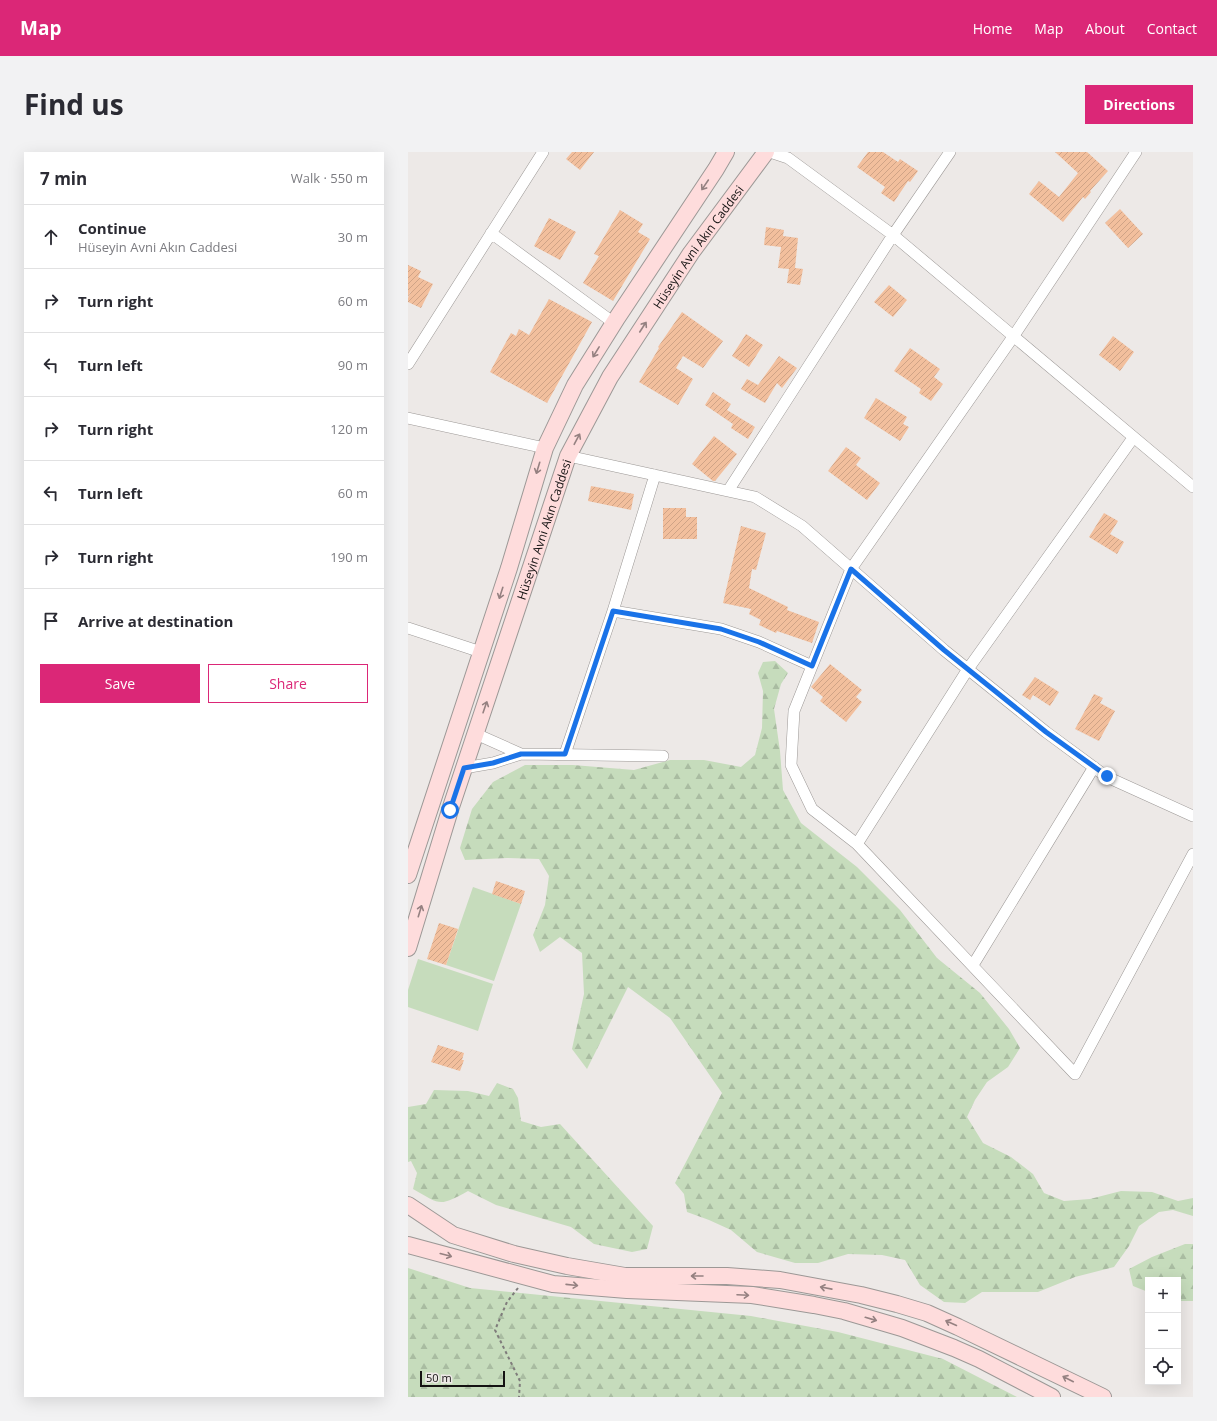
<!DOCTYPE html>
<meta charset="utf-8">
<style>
body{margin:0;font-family:"Open Sans",sans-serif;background:#f2f2f3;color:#2b2b33}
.controls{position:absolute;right:12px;bottom:12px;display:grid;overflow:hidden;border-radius:0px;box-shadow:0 4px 16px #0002}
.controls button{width:36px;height:36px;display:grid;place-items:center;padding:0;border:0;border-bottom:1px solid #e1e1e2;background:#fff;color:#2b2b33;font:20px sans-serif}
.scale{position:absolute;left:12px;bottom:10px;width:85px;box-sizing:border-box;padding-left:4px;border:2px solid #141212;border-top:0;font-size:11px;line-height:14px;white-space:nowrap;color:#141212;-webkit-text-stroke:3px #ede9e7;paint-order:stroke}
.stop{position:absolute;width:12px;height:12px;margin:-9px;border:3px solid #1a73e8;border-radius:50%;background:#fff}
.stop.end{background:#1a73e8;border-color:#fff;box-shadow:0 1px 4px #0008}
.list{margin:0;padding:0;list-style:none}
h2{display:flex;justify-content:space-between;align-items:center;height:52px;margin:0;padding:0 16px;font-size:17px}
h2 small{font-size:13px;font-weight:400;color:#7c7c81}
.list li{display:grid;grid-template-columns:26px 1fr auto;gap:12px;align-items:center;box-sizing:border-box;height:64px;padding:0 16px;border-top:1px solid #e1e1e2}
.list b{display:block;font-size:15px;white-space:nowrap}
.list p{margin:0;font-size:13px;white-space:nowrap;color:#7c7c81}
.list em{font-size:13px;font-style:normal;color:#7c7c81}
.actions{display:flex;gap:8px;padding:12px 16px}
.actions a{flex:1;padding:9px 0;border:1px solid #db2777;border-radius:0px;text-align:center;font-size:14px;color:#db2777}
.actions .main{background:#db2777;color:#fff}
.icon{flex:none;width:22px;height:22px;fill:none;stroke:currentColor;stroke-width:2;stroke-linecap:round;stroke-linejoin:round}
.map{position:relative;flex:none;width:785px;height:1245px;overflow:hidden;border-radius:0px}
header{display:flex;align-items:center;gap:24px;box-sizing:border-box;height:56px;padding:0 20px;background:#db2777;color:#fff}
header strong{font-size:19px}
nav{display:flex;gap:22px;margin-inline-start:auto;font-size:14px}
.intro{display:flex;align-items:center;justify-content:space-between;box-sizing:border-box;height:96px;padding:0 24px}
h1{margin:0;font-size:28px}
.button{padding:10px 18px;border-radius:0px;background:#db2777;color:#fff;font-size:14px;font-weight:700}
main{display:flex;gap:24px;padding:0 24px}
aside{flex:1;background:#fff;border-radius:0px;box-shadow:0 4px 16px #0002}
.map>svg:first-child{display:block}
.forest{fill:url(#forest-firs)}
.pitch{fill:#c6dcbc}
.building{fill:url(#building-hatch)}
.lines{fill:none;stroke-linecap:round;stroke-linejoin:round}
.street-casing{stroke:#9c9896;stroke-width:12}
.secondary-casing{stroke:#9c9896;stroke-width:18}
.path{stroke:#7f7c7b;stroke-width:2;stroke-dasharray:3 3;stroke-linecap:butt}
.street{stroke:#fff;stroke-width:11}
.secondary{stroke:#fedcdc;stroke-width:16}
.oneway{stroke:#958181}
.route{stroke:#1a73e8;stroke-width:5}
.labels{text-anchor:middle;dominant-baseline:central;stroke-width:3;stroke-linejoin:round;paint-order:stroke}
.street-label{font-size:12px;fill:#141212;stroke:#ede9e7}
</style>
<header>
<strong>Map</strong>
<nav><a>Home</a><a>Map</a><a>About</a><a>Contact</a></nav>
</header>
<div class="intro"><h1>Find us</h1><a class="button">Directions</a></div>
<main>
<aside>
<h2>7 min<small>Walk · 550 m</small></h2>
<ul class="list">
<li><svg class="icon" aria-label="ahead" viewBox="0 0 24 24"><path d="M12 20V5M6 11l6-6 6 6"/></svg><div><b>Continue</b><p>Hüseyin Avni Akın Caddesi</p></div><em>30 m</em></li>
<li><svg class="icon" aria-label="right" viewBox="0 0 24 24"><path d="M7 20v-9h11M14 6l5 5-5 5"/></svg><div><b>Turn right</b></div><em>60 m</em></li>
<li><svg class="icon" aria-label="left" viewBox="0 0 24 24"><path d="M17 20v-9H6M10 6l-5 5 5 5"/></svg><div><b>Turn left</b></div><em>90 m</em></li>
<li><svg class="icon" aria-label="right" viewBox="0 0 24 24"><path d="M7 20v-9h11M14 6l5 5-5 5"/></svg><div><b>Turn right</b></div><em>120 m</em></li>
<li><svg class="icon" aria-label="left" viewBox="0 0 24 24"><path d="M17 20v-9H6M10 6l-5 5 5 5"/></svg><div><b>Turn left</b></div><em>60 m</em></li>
<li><svg class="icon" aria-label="right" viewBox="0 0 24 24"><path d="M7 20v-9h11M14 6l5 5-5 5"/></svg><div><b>Turn right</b></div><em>190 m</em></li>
<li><svg class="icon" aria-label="arrive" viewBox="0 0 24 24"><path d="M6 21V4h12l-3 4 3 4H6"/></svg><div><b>Arrive at destination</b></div></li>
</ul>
<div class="actions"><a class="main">Save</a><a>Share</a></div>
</aside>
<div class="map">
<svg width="785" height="1245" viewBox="0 0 785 1245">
<defs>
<pattern id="forest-firs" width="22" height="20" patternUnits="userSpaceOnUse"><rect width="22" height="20" fill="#c6dcbc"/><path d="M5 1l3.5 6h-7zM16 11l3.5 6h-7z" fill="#a9bca1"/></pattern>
<pattern id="building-hatch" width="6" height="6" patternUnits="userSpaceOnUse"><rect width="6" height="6" fill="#f2bf9d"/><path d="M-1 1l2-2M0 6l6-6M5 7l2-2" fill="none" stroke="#cfa386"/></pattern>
</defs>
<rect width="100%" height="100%" fill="#ede9e7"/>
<path class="forest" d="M367,509L380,521L373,532L366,557L372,599L375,638L393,671L449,715L492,758L529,806L572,841L601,877L612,896L600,915L579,930L567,948L559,965L575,991L603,1005L625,1022L636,1041L656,1049L682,1047L713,1039L744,1040L770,1049L785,1046V1064L765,1058L751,1060L731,1074L721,1094L706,1115L667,1125L630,1140H574L557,1151L536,1150L512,1133L497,1108L474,1103L440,1102L410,1111H387L349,1100L323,1078L301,1068L279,1060L276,1042L267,1031L314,941L262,866L220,835L179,917L164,897L176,842L174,801L152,785L132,800L125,783L137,753L141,724L131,707L99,706L57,708L52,696L64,657L85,630L117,613H165L226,618L262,608H296L333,615L347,603L354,576L355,539L350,521L355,510Z
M89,931L105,937L110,946L113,969L133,975L152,972L245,1074L239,1097L224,1100L186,1092L163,1075L88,1053L60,1039C31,1055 33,1053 5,1037L9,1021L3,1009L0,1010V955L18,952L26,938L60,939L81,944Z
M777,1092H785V1149H770V1128H740V1140L725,1134L721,1117L744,1105Z
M0,1116L62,1136L343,1164L430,1180L535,1207L609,1245H0Z"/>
<path class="pitch" d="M65,735L113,752L86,829L38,813Z
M10,807L85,832L70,879L0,855V838Z"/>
<path class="building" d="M164,0H186L172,18L158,7Z
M460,0H475L490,10L492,7L510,19L502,30L500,29L486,50L473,41L477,35L449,15Z
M647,0H679L700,19L682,39L683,40L677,47L675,45L655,70L621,42L631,29L651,45L670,21Z
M712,57L735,82L720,96L697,71Z
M212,58L235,72L230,80L242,87L205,149L175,131L191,104L186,102Z
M141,66L168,80L152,108L126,94Z
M358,75L376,78L375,84L390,86L387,116L395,117L392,133L379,131L381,117L370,116L373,95L356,93Z
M0,113L13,119L10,125L25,132L13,156L0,150V146L4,137L0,145Z
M481,133L499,148L485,165L466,150Z
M141,147L184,170L139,251L82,220L103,181L108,184L111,177L121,183Z
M274,160L315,189L295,216L275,204L268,216L285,227L270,253L231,230L251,196L250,195Z
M338,182L355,193L341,215L324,204Z
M705,184L726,200L712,219L691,203Z
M502,196L532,217L526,225L535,232L523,249L511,241L513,237L486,219Z
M371,204L389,216L374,236L369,231L357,251L333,237L339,227L350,233Z
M305,240L323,252L319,258L347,275L340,287L323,276L325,272L297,253Z
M468,246L499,265L495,272L501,275L492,289L456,266Z
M306,284L329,302L307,329H305L284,312Z
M438,295L453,306L448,313L472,331L459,348L420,319Z
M183,334L226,342L223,358L180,349Z
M255,356H278V365H289V387H255Z
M696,361L710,369L702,382L716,390L709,402L681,385Z
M333,374L358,381L348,418L344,417L341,436L380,455L379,458L411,470L404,491L369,479L368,481L351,473L353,468L341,462L343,457L315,451Z
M422,512L454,538L448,545L454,550L438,570L412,549L415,545L403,535Z
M627,525L651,540L642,554L625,543L622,548L614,543Z
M686,542L695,546L692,551L707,559L691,589L667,577Z
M88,729L117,739L113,752L84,742Z
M31,771L50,777L38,813L19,807Z
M30,893L56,901L54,908H56L52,919L23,910Z"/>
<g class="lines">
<defs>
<path id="street" d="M362,0L380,6L485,83L785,335
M728,0L605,185L443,417L386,559L383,613L404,657L449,692L667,922L785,702
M83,81L206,171
M0,212L135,0
M0,266L137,296
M160,304L347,345L394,374L536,498L638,580L699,625L785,664
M320,339L485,83L542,0
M205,459L313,477L351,490L404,514
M0,476L73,500
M68,582L113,602
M157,602L205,459L247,323
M56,616L85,611L113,602L255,604
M449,692L560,517L725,286
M565,813L686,615"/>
<g id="secondary">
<path d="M0,723L101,416L137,296L167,233L209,166L308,17L318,0"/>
<path id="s1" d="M0,796L42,658L160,304L202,225L283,101L358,0"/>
<path d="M0,1053L45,1083L106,1102L159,1114L217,1124H319L372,1128L453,1143L489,1152L519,1161L550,1175L695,1245"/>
<path d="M0,1093L145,1132L219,1138L344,1143L406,1153L436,1159L494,1176L546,1196L571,1207L644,1245"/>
</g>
</defs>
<use href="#street" class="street-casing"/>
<use href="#secondary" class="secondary-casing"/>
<path class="path" d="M110,1136L99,1150L87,1178L112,1229L111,1245"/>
<use href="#street" class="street"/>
<use href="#secondary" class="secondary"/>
</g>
<defs><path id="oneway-shaft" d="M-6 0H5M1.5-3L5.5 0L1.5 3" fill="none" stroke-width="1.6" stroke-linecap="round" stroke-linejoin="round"/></defs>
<g class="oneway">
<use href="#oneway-shaft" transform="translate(297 33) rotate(124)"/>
<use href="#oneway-shaft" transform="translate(235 175) rotate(-57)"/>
<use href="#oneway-shaft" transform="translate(188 200) rotate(122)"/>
<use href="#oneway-shaft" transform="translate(169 287) rotate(-62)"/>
<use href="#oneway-shaft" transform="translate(130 316) rotate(107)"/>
<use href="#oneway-shaft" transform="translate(93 441) rotate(108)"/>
<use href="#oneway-shaft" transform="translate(77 555) rotate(-71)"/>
<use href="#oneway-shaft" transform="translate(12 759) rotate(-73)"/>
<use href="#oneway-shaft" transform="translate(38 1103) rotate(15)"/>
<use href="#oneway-shaft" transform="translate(289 1124) rotate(180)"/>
<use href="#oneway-shaft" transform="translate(164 1133) rotate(6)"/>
<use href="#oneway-shaft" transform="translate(418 1136) rotate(-169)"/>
<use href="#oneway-shaft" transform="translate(335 1143) rotate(3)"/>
<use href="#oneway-shaft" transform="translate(463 1167) rotate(16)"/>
<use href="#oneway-shaft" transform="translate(543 1171) rotate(-156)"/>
<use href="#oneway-shaft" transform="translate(660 1227) rotate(-153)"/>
</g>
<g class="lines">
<path class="route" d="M42,658L56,616L85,611L113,602H157L205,459L313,477L351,490L404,514L443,417L536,498L638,580L699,624"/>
</g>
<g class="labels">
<g class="street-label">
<text stroke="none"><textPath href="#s1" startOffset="764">Hüseyin Avni Akın Caddesi</textPath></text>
<text stroke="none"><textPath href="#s1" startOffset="440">Hüseyin Avni Akın Caddesi</textPath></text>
</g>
</g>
</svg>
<div class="controls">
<button>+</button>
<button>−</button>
<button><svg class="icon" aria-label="locate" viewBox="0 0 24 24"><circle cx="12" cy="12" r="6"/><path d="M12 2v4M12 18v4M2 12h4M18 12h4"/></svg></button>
</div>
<div class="scale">50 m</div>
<div class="stop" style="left:42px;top:658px"></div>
<div class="stop end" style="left:699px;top:624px"></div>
</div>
</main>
